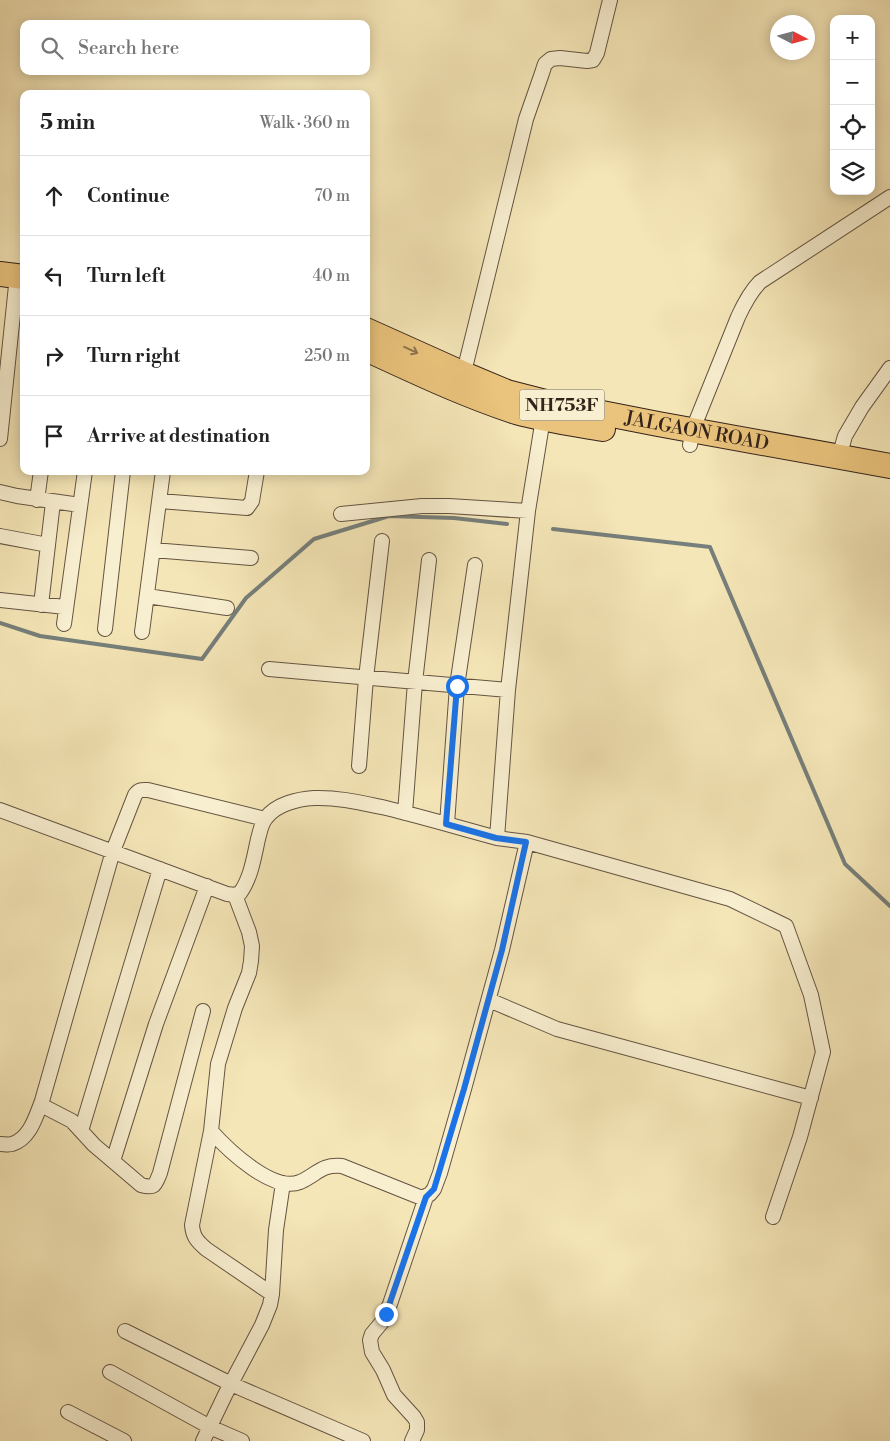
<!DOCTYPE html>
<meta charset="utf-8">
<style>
body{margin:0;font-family:"Libre Bodoni",serif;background:#f6f6f6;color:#222}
.controls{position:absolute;right:15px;top:15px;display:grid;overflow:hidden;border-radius:10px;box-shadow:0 2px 12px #0003}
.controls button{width:45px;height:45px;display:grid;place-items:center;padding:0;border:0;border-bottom:1px solid #e0e0e0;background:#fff;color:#222;font:25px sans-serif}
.compass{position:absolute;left:770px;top:15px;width:45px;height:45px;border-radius:50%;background:#fff;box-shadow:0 2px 12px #0003;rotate:96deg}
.stop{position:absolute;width:15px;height:15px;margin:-11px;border:4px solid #1a73e8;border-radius:50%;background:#fff}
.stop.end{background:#1a73e8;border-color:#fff;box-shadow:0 1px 5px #0008}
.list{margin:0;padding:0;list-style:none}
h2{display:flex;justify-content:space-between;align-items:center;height:65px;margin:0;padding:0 20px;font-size:21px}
h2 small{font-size:16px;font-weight:400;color:#767676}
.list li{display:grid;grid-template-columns:32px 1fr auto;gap:15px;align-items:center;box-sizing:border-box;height:80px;padding:0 20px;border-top:1px solid #e0e0e0}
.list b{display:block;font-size:19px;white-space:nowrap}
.list em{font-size:16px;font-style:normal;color:#767676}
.icon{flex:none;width:28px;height:28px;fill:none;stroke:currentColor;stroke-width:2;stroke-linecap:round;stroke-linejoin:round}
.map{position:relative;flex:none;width:890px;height:1441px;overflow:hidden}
.search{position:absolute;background:#fff;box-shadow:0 2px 12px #0003;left:20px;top:20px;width:350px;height:55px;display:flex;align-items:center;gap:12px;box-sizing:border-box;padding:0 18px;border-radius:10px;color:#767676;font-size:19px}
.panel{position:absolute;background:#fff;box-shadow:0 2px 12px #0003;left:20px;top:90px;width:350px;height:385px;border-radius:10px}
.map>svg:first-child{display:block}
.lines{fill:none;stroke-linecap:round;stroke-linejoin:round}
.stream{stroke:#767f7b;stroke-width:4}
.street-casing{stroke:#645442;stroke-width:16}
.highway-casing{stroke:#33231b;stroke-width:26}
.street{stroke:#f8efd0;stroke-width:14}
.highway{stroke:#eac37c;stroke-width:24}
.oneway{stroke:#8e734c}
.route{stroke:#1a73e8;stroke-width:6}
.labels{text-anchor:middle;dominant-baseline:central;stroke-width:4;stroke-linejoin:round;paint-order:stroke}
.shield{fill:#f8efd0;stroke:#6e6051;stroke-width:1}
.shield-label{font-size:18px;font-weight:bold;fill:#33231b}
.street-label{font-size:19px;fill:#33231b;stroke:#f8efd0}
</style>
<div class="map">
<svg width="890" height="1441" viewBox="0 0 890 1441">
<rect width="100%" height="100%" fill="#f5e6b7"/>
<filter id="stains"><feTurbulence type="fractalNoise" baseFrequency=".004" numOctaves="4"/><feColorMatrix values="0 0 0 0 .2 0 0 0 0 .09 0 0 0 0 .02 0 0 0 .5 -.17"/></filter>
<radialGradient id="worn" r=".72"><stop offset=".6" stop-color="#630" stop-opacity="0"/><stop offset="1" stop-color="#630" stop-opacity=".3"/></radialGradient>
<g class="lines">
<path class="stream" d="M553,529L710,547L845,864L890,906
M0,623L40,636L202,659L246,598L314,539L389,516L454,518L507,524"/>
<defs>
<path id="street" d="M462,380L526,119L541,76L545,64L551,59L560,58L587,61L593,60L597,53L610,0
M0,439L17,276
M690,445L693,429L738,317C744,304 750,292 760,282L890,197
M839,457L845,436L862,407L890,368
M0,492L17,496L80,505
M37,500L41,471
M160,501L247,508L252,501L257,471
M341,514L422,506H449L528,511
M0,536L48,545
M153,550L251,558
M147,596L227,608
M0,600L65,607
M41,605L53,502
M64,624L85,471
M105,629L123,471
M142,632L163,471
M269,669L508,690L528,511L544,412
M508,690L497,838L527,842L730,899L786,926L811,995L823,1052L800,1137L773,1217
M359,766L366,678L382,541
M0,810L227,894L235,895L240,893C251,878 254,857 258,839C260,832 261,824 266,818C276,804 298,799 314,798C338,797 362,803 386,808C423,817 460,828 497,838
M405,813L415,682L429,560
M447,824L457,686L475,565
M235,895L249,932L252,946L251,961L249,973L235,1008L218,1064L211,1131L192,1225C193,1237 197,1241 206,1249L272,1294
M489,1000L557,1029L811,1098
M41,1105L72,1121L94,1145L141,1185C155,1189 155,1185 160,1173L203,1011
M81,1131L160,869
M211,1131C228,1150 273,1193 300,1182C318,1174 321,1164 342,1166L422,1198L430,1194L434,1189L440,1173L464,1089L502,950L527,842
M0,1144C4,1144 9,1145 12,1144C30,1139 36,1116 42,1101L113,851L135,795C139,789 142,790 148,790L265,819
M113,1161L156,1024L207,886
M125,1331L231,1384L363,1441
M110,1372L210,1427L242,1441
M68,1412L124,1441
M203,1441L225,1395L262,1325L270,1305L272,1294L276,1230L283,1183
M412,1441L417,1430V1422L414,1417L394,1395L383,1370L372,1352L370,1340L372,1334L382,1322L390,1304L426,1197"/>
<g id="highway">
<path d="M0,274L24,277"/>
<path id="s1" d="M366,330L464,374L507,392L546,402L658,424L890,466"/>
<path d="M366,349C416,372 464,395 516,412C544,420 574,424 603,429"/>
</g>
</defs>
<use href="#street" class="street-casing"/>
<use href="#highway" class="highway-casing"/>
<use href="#street" class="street"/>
<use href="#highway" class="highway"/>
</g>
<defs><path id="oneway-shaft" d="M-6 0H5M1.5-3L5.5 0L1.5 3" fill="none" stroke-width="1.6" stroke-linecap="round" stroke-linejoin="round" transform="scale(1.25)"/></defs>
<use class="oneway" href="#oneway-shaft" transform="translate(411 350) rotate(25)"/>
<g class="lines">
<path class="route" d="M386,1314L426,1197L434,1189L464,1089L502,950L526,842L496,838L446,824L457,686"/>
</g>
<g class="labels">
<rect class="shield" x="519.5" y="389.5" width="85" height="31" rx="4"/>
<g class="shield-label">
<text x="562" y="405">NH753F</text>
</g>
<g class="street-label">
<text stroke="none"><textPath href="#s1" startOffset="348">JALGAON ROAD</textPath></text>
</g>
</g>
<rect width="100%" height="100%" filter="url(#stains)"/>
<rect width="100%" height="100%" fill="url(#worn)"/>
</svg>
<div class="controls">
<button>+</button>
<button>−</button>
<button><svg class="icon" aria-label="locate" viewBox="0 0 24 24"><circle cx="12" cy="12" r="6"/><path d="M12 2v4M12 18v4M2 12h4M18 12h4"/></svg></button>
<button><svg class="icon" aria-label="layers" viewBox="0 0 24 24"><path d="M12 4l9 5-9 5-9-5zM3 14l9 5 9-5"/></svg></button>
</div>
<svg class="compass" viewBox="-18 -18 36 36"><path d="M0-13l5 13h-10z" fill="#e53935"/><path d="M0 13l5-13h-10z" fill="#767676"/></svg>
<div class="stop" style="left:457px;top:686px"></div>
<div class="stop end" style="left:386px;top:1314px"></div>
<div class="search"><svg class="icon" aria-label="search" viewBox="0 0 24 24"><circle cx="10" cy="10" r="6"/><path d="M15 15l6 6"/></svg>Search here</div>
<section class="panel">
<h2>5 min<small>Walk · 360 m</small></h2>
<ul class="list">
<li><svg class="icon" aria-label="ahead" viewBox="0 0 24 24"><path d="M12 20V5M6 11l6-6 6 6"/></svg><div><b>Continue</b></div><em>70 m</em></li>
<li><svg class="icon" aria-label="left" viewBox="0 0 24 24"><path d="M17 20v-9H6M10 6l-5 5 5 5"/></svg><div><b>Turn left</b></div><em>40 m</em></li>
<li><svg class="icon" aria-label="right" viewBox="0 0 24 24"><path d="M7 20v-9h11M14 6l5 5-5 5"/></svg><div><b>Turn right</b></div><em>250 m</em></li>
<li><svg class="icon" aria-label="arrive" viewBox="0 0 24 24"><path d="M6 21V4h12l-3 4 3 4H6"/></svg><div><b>Arrive at destination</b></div></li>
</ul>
</section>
</div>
